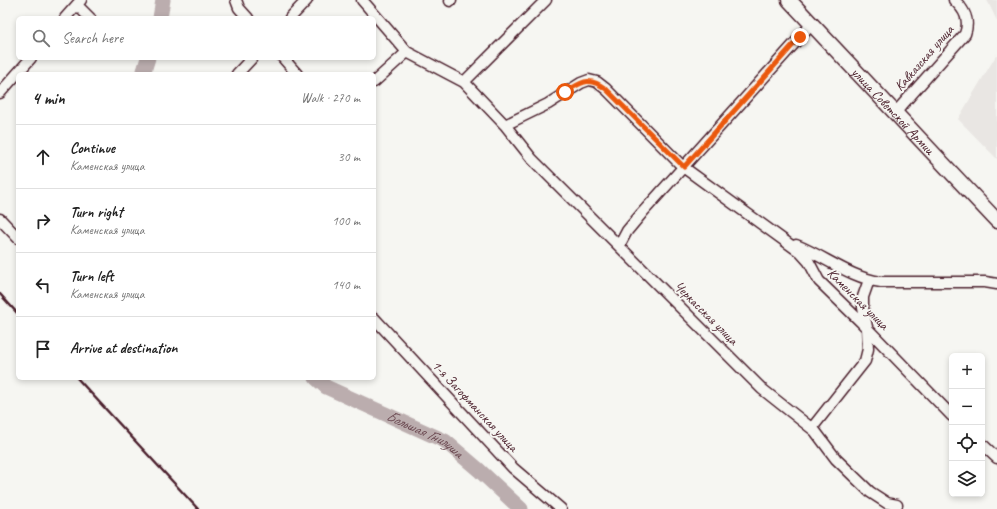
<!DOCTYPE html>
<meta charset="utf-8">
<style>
body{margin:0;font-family:Caveat,sans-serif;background:#f6f6f6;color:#222}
.controls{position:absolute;right:12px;bottom:12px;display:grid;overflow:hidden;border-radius:6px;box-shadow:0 2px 6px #0003}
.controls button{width:36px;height:36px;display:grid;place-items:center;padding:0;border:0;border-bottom:1px solid #e0e0e0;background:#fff;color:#222;font:20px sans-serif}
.stop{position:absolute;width:12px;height:12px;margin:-9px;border:3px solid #ea580c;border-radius:50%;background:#fff}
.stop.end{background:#ea580c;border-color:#fff;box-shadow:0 1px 4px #0008}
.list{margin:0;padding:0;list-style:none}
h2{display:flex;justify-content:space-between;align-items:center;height:52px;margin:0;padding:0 16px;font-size:17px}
h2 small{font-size:13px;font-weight:400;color:#767676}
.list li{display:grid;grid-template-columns:26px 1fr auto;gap:12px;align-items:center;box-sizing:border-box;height:64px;padding:0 16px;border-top:1px solid #e0e0e0}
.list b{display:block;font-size:15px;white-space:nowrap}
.list p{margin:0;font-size:13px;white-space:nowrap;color:#767676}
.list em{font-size:13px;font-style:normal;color:#767676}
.icon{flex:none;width:22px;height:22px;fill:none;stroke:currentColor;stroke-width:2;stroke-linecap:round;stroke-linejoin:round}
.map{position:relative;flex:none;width:997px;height:509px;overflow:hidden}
.search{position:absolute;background:#fff;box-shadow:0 2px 6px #0003;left:16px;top:16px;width:360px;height:44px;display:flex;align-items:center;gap:10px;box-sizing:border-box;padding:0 14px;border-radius:6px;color:#767676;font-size:15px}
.panel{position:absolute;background:#fff;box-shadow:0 2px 6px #0003;left:16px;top:72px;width:360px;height:308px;border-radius:6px}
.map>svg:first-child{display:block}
.built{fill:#e9e6e3}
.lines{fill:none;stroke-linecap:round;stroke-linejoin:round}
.river{stroke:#bbadae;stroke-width:15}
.minor-casing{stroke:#4a1f2b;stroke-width:13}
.secondary-casing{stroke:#4a1f2b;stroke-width:17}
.minor{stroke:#f6f6f2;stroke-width:10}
.secondary{stroke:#f6f6f2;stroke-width:14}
.rail{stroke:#4a1f2b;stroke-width:2.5}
.route{stroke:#ea580c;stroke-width:5}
.labels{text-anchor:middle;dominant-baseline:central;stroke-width:4;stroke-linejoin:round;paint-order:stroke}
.street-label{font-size:14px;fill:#4a1f2b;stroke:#f6f6f2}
.water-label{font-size:15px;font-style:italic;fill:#6c4a52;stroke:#f6f6f2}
</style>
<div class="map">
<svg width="997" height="509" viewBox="0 0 997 509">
<rect width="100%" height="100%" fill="#f6f6f2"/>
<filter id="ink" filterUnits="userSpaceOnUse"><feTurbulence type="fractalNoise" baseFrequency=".025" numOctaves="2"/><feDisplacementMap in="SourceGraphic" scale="8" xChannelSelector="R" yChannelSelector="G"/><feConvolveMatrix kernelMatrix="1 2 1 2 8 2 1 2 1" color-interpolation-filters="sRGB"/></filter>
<g filter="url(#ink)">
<path class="built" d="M987,0H997V21Z
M997,54V159L958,119Z"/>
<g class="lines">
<g class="river">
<path d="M160,18L163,0"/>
<path d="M143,74L148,58"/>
<path id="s1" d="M316,378L326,387L445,441L479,470L521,509"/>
</g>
<defs>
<path id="minor" d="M236,0L239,8L248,18
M362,0L407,52L464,82L505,125L532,159L762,389L815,431L836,459L870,492L887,503L897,505
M450,1L451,0
M77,5L90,18
M65,18L81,0
M290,18L307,0
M283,58L297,74
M237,74L252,58
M374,82L407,52
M464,82L546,0
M0,93L31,58
M895,113L965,34C970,20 965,10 954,0
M505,125L548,104L581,83L589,80L597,82L606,89L683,167L800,252L809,262L819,281L861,322L952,416
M0,219L18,238
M796,245C824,256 851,278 881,282H985L997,284
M619,246L627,231L642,213L812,24
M374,318L513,468L561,509
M812,428L865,361L868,349L867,327L863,308V297L869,280
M982,444L997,458"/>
<g id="secondary">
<path id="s2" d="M789,0L997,221"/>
</g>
</defs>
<use href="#minor" class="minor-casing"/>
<use href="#secondary" class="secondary-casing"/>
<use href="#minor" class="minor"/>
<use href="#secondary" class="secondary"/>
<path class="rail" d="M0,294L18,314
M77,378L198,509"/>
</g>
</g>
<g class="lines" filter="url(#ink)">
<path class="route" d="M565,92C583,82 588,76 606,89L684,167L800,37"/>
</g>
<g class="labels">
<g class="street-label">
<text transform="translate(924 58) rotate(-49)">Кавказская улица</text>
<text stroke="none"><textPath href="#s2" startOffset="152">улица Советской Армии</textPath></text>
<text transform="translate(858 299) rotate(45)">Каменская улица</text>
<text transform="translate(706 313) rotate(45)">Черкасская улица</text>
<text transform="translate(475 406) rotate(47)">1-я Загофманская улица</text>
</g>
<g class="water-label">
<text stroke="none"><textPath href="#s1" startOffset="123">Большая Гнилуша</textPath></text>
</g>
</g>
</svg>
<div class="controls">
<button>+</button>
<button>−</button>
<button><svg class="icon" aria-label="locate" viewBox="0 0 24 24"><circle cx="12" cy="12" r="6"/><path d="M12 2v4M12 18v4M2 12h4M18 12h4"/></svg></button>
<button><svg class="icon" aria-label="layers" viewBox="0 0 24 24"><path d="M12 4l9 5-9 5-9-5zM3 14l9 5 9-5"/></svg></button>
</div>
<div class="stop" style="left:565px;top:92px"></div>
<div class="stop end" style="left:800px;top:37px"></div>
<div class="search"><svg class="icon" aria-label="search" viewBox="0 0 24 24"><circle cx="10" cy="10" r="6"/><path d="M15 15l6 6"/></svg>Search here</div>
<section class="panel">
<h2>4 min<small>Walk · 270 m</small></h2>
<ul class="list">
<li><svg class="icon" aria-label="ahead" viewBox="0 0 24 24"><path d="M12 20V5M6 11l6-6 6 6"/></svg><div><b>Continue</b><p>Каменская улица</p></div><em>30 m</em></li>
<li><svg class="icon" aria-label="right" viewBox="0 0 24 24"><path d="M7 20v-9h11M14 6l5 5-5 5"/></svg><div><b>Turn right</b><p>Каменская улица</p></div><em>100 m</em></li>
<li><svg class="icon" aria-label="left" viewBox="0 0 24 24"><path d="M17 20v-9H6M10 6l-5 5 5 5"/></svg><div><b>Turn left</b><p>Каменская улица</p></div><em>140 m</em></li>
<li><svg class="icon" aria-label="arrive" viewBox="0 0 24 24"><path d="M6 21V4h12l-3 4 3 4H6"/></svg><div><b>Arrive at destination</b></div></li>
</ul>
</section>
</div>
